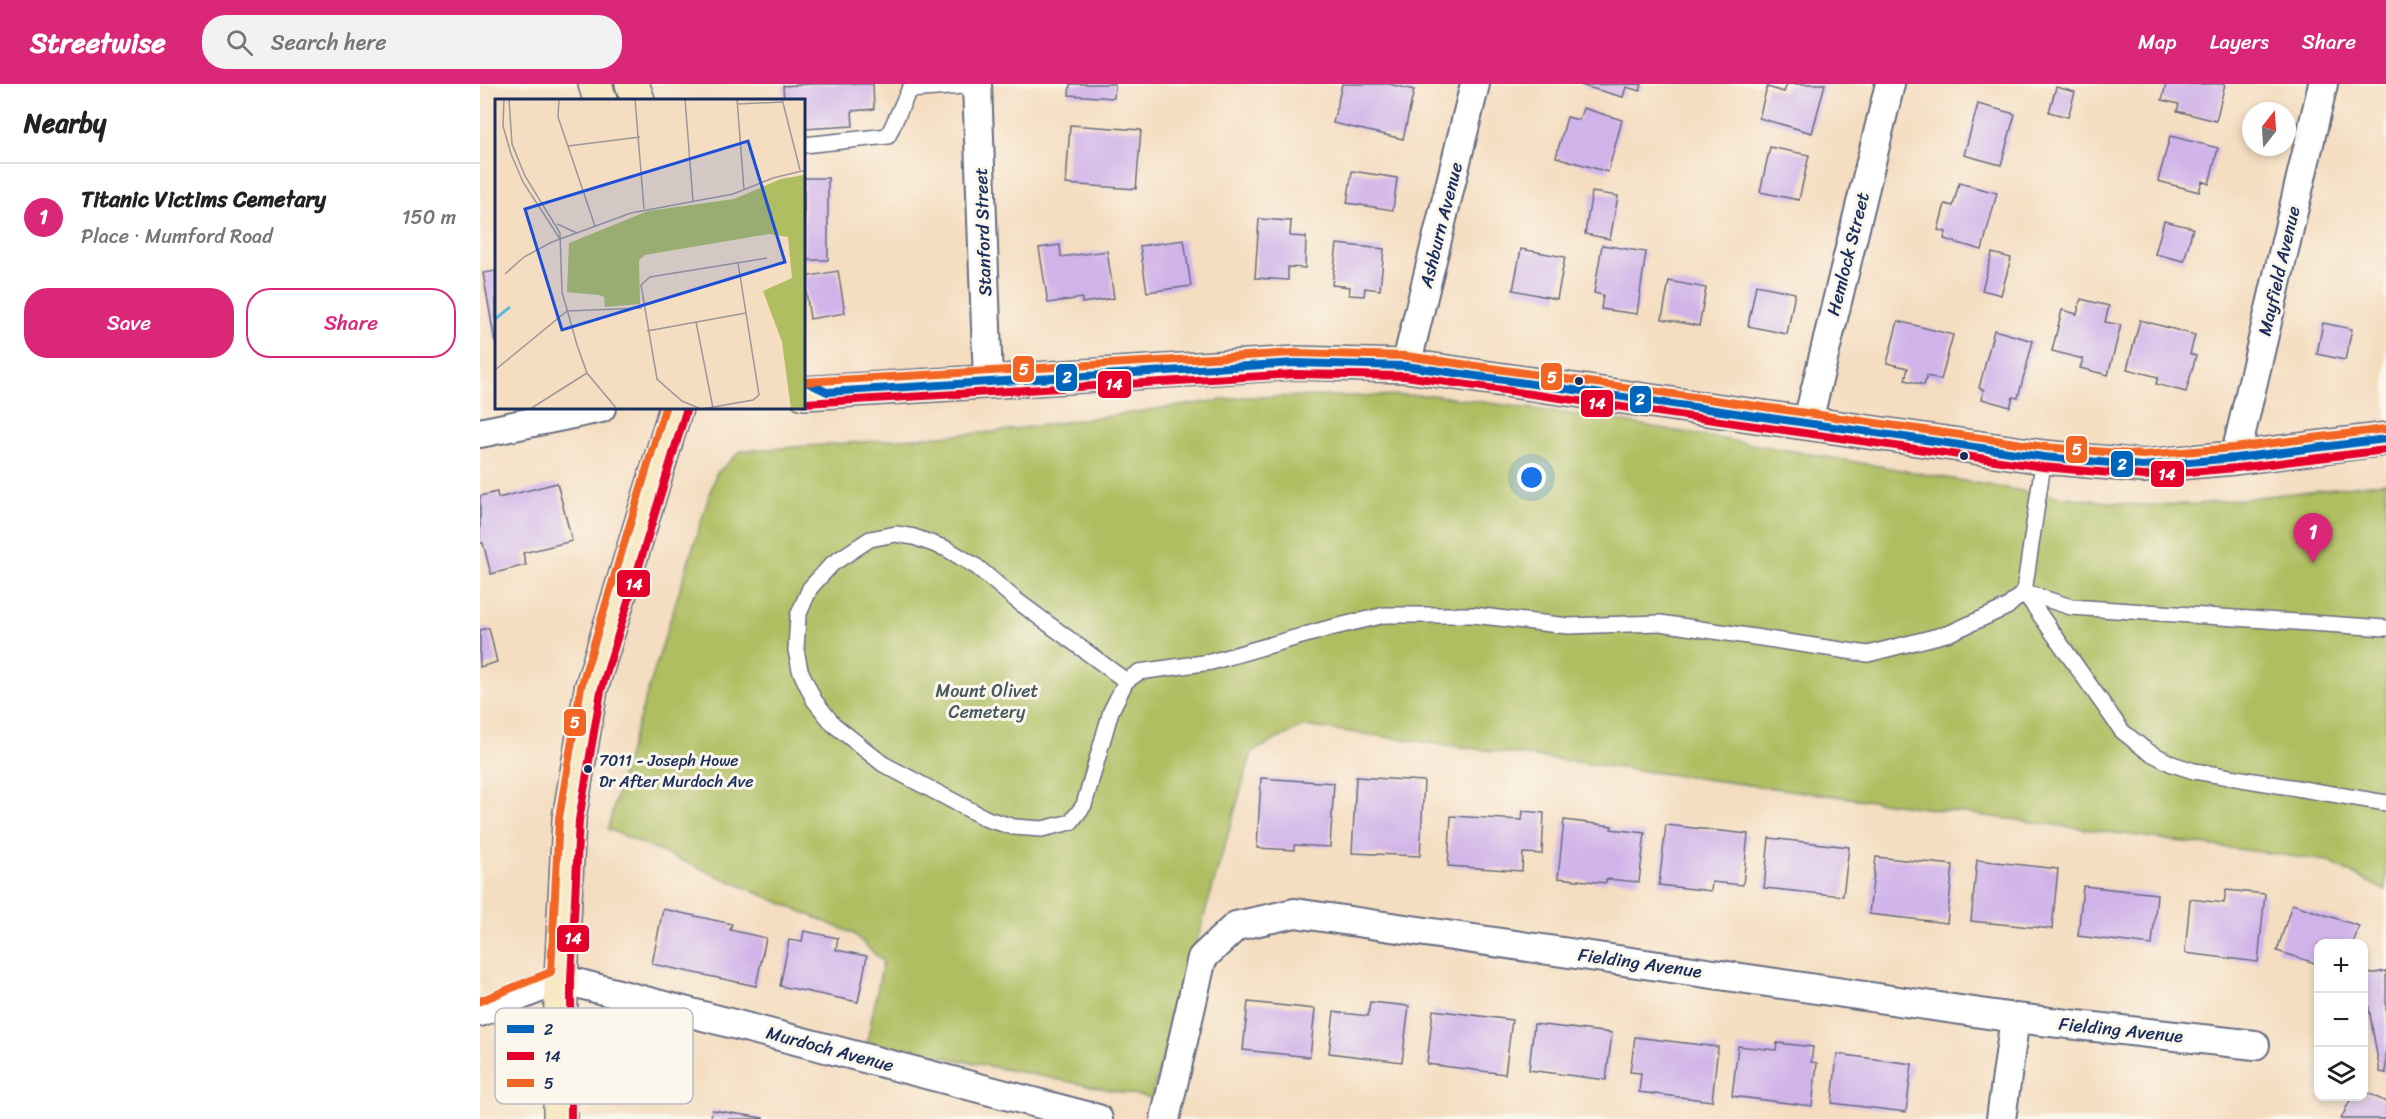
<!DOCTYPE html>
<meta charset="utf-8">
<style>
body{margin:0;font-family:Sriracha,sans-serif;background:#f2f2f2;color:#222}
.controls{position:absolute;right:18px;bottom:18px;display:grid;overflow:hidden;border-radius:12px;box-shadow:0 3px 9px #0003}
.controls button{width:54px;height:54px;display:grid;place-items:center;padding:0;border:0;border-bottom:2px solid #e0e0e0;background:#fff;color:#222;font:30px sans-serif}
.compass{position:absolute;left:1762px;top:18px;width:54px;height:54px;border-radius:50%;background:#fff;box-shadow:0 3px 9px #0003;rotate:17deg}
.you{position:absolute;left:1052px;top:394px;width:21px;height:21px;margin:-15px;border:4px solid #fff;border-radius:50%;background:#1a73e8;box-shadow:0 0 0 9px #1a73e833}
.badge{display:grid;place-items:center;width:39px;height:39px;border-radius:50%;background:#db2777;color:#fff;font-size:20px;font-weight:700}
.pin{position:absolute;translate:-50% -50px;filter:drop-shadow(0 2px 3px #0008)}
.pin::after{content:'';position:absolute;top:32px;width:21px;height:18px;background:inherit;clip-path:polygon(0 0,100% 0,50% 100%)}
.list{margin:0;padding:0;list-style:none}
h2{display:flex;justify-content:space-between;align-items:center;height:78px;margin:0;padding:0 24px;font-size:26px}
h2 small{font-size:20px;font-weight:400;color:#767676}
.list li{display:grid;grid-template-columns:39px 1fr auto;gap:18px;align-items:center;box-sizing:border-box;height:108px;padding:0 24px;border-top:2px solid #e0e0e0}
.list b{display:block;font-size:22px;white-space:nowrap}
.list p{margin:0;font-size:20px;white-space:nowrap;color:#767676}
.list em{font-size:20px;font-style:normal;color:#767676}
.actions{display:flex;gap:12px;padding:18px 24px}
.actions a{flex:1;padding:14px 0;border:2px solid #db2777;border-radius:24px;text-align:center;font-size:21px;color:#db2777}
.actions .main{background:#db2777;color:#fff}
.icon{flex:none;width:33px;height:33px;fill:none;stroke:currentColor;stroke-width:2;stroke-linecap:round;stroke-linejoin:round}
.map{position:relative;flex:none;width:1906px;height:1035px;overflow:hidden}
header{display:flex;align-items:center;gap:36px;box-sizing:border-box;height:84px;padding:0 30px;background:#db2777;color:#fff}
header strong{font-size:28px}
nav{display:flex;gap:33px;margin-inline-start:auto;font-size:21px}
.search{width:420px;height:54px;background:#f2f2f2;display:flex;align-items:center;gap:15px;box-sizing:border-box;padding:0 21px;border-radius:24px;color:#767676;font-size:22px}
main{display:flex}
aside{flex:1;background:#fff}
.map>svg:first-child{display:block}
.green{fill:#afbe61;stroke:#657660;stroke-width:1.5}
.building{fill:#d0b3e9}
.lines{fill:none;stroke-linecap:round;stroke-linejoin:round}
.lane-casing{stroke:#676c80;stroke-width:18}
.street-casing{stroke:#676c80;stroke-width:32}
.secondary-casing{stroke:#676c80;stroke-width:36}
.lane{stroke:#fff;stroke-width:15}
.street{stroke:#fff;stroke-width:28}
.secondary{stroke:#f6e9c3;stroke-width:33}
.bus-1-casing{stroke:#fbf7ec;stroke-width:12}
.bus-2-casing{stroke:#fbf7ec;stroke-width:12}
.bus-3-casing{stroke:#fbf7ec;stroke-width:12}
.bus-1{stroke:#0065bd;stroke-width:8}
.bus-2{stroke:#e4002b;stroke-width:8}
.bus-3{stroke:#f26522;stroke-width:8}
.bus-dot{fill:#1b2f5e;stroke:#fbf7ec;stroke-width:2}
.labels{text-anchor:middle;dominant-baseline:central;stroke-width:6;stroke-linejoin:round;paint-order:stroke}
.bus-label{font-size:16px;fill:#1b2f5e;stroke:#fbf7ec;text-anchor:start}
.street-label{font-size:18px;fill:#1b2f5e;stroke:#fbf7ec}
.park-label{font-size:18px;fill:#475a5f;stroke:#fbf7ec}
.inset-river{fill:none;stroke:#5dbddb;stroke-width:3}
.inset-road{fill:none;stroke:#9d9799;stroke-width:1.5}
.view{fill:#1d4ed8;fill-opacity:0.15;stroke:#1d4ed8;stroke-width:3}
.inset-edge{fill:none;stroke:#1b2f5e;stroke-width:3}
.key{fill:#fbf7ec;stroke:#b8bbc1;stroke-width:1.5}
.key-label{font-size:16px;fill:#1b2f5e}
.line-badge{stroke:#fbf7ec;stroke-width:2}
.badge-label{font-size:16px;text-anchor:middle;font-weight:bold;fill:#fff}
</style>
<header>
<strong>Streetwise</strong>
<div class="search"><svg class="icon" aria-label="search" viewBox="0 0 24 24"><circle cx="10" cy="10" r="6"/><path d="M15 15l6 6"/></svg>Search here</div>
<nav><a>Map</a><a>Layers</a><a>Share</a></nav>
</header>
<main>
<aside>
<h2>Nearby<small></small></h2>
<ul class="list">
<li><span class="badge">1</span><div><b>Titanic Victims Cemetary</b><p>Place · Mumford Road</p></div><em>150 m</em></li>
</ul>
<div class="actions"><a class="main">Save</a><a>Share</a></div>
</aside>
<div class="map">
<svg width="1906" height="1035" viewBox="0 0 1906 1035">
<rect width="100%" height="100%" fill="#fbf7ec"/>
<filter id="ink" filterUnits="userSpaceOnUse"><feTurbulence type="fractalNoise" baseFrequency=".0167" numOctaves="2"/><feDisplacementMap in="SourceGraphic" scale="12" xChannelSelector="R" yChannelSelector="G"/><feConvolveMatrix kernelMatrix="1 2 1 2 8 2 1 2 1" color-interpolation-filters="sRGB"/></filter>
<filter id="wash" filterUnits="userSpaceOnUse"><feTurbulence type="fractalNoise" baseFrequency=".008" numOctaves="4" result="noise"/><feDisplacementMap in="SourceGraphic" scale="24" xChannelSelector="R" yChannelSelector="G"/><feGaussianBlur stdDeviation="1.35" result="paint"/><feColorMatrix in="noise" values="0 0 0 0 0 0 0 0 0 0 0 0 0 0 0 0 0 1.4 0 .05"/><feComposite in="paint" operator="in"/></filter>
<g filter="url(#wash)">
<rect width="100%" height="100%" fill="#f4ddc0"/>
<path class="green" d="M952,311L1128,335L1559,410L1656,421L1719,420L1906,398V807L1847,777L823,642L772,668L671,1014L387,958L403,878L374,850L128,745L141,693L236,390L261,367L514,348L763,313Z"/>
<g id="blocks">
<path class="building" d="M331,0H393L394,25L372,27L373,42L324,45V16H304L303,2Z
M590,0H635L634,14L589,11Z
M862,0H909L934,6L923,55L853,39Z
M1162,0L1160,7L1146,3L1143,13L1100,1Z
M1307,0H1345L1332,49L1279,34L1287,3L1304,8Z
M1686,0H1745L1736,37L1697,27L1699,20L1682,16Z
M1576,3L1595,8L1588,33L1569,28Z
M1498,20L1535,30L1521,81L1484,71Z
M1103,24L1142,36L1128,88L1076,73L1087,33L1099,36Z
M590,41L661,46L656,105L586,100Z
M1690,52L1738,64L1729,100L1722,97L1719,108L1678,97Z
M1290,63L1329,71L1319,116L1280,108Z
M872,87L917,94L913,126L867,119Z
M324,94H348V176H324Z
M1479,99L1517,109L1502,166L1464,155L1466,148L1458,146L1465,120L1473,122Z
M1112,108L1138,112L1130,155L1105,150Z
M779,135L811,137L810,152L826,153L825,184L808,183V196L775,194Z
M1684,137L1713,144L1704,177L1675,170Z
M704,156L711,202L667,208L660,162Z
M857,160L904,165L900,206L885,204L884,212L869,211L870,203L852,201Z
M580,161L581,173L627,167L634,214L602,219V214L568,219L559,164Z
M1122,161L1166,168L1157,230L1121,225L1123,211L1114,209Z
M1041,165L1085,173L1077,215L1033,206Z
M1512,169L1531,174L1521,211L1502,206Z
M16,187V258H15L3,189Z
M358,187L365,229L330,235L324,193Z
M1189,197L1226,204L1219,242L1182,235Z
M1276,201L1315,209L1307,250L1268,242Z
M1601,215L1629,222L1625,238L1641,241L1628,291L1600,284L1603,275L1572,267L1582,226L1597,230Z
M1660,236L1715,251L1710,270L1716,272L1706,308L1676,300L1678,293L1647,285Z
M1418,237L1473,251L1461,296L1447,292L1444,301L1425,296L1428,284L1407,279Z
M1843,239L1872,245L1865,276L1837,270Z
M1514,246L1553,257L1538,314L1533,313L1530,323L1502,315L1504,306L1499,304Z
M77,399L92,457L43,469L46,481L11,490L3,459H0V412L17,408L18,414Z
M9,544L17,578L0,583V546Z
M876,693L944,697L940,772L872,769Z
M781,694L854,699L850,763L814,761V766L777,764Z
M1043,727L1064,729L1062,770L1043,769L1042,787L968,782L971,732L1042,736Z
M1084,736L1132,742L1131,745L1165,749L1159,798L1126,795V799L1078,794Z
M1186,741L1268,750L1263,801L1232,798L1231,807L1179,801Z
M1289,754L1369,763L1363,812L1284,804Z
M1396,773L1473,781L1467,839L1389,830Z
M1497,776L1578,785L1572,845L1491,837Z
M1603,802L1677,810L1672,861L1598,852Z
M1746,806L1785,810L1778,878L1705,869L1710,815L1744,819Z
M1812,820L1879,842L1873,860H1838V880L1797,867Z
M183,825L252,840L250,846L286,854L276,902L172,880Z
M324,847L358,854L356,866L387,872L378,918L300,902L309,856L322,858Z
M1906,887V989L1900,988L1884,896V891Z
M768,918L835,925L830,973L763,966Z
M890,918L929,922L922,978L849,969L854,928L888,932Z
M953,926L1032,936L1025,990L947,980Z
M1054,940L1132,949L1126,996L1049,986Z
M1155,953L1238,963L1232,1017L1159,1008L1161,989L1150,988Z
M1297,959L1333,963L1331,978L1337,979L1332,1022L1252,1012L1258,962L1296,966Z
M1357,970L1432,980L1426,1028L1352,1019Z
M1884,1007L1906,1018V1035H1861L1872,1012H1884Z
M232,1026L283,1034V1035H231Z"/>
</g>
</g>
<g filter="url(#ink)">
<use href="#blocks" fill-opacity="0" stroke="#676c80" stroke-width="1.5"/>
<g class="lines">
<defs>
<path id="lane" d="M324,61L408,52L429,6L497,1
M1544,508L1642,647L1667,667L1692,680L1714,687L1906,719
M1544,508L1591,523L1906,544
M646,597L536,516L497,483L467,465L434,453L416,450L390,455L352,480L330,504L318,532L316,566L320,586L334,616L353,640L403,680L507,735L534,743L562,745L591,738L604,721L631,627L646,597L659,588L731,578L846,545L905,531H993L1088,542L1180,539L1388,570L1470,549L1527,523L1544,508L1564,373"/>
<path id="street" d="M497,0L508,297
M926,282L995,0
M1327,341L1410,0
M0,349L121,324
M1755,374L1843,0
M0,928L81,895L618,1035
M685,1035L722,874L756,842L815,829L1535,934L1775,961
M1521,1035L1535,934"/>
<path id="secondary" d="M115,0L120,16
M152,0L158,16
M324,309L815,279L926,282L1564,373L1663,382L1755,374L1906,355
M80,1035L81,895L89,735L111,605L196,324"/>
</defs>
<use href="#lane" class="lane-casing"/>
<use href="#street" class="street-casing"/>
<use href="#secondary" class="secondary-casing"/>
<use href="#lane" class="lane"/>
<use href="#street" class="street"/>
<use href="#secondary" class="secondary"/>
<defs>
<path id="bus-1" d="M324,297L347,308L815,279L926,282L1564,373L1663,382L1755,374L1906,355"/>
<path id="bus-2" d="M325,319L815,290L925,292L1563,383L1664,392L1756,384L1906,366
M91,1035V895L99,736L121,607L206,327"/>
<path id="bus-3" d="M324,298L814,269L926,272L1565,363L1663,371L1754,364L1905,345
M0,917L71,888L79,734L101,603L185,324"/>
</defs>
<use href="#bus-1" class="bus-1-casing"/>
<use href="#bus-2" class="bus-2-casing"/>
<use href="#bus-3" class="bus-3-casing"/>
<use href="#bus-1" class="bus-1"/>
<use href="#bus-2" class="bus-2"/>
<use href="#bus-3" class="bus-3"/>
</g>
</g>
<g class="bus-dot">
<circle cx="1099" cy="297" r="5"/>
<circle cx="1484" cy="372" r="5"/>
<circle cx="108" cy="685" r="5"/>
</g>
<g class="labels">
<g class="bus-label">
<text x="119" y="676">7011 - Joseph Howe<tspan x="119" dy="21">Dr After Murdoch Ave</tspan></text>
</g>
<g class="street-label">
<text transform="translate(961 141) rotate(-76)">Ashburn Avenue</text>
<text transform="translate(503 148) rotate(-92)">Stanford Street</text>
<text transform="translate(1368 170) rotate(-76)">Hemlock Street</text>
<text transform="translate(1799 187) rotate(-77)">Mayfield Avenue</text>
<text transform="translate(1160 879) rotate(8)">Fielding Avenue</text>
<text transform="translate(1641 946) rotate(6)">Fielding Avenue</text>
<text transform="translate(350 965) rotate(15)">Murdoch Avenue</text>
</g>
<g class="park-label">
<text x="507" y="607">Mount Olivet<tspan x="507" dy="21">Cemetery</tspan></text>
</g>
</g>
<g transform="translate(15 15)">
<rect width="310" height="310" fill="#f4ddc0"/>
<path d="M309,76L310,310H296L287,243L268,192L297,179L293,138L274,135L150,156L144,161L145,205L110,208L109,198L104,196L72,193L74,144L153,112L239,100L286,80Z" fill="#afbe61"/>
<path class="inset-river" d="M0,220L15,208"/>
<path class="inset-road" d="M9,0L8,27L16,55L28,83L65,140M14,0L17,45L30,77L65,134L67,193L82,246L92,274L122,310M64,0L63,18L100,127M140,0L149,110M190,0L198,102M242,0L249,91M287,0L305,71M243,5L288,3M73,47L145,38M62,125L82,134M10,175L29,158L57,143L136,114L238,95L278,79L311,71M201,223L218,309M152,232L251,214M0,271L72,212L147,209M35,310L92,274M206,310L187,302L162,280L146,186L155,178L272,159M207,310L258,301L264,296L243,164"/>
<path class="view" d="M253,42L290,163L67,231L30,110Z"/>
<rect width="310" height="310" class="inset-edge"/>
</g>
<rect x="15" y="924" width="198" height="96" rx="9" class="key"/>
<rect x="27" y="941" width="27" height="8" fill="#0065bd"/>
<rect x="27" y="968" width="27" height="8" fill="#e4002b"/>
<rect x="27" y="995" width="27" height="8" fill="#f26522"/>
<g class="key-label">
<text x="64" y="951">2</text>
<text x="64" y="978">14</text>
<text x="64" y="1005">5</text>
</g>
<g class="line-badge">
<rect x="532" y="271" width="23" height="28" rx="6" fill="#f26522"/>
<rect x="1060" y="278" width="23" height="29" rx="6" fill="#f26522"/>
<rect x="575" y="279" width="23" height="29" rx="6" fill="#0065bd"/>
<rect x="617" y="286" width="35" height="29" rx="6" fill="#e4002b"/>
<rect x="1149" y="301" width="23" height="29" rx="6" fill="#0065bd"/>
<rect x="1100" y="305" width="34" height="29" rx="6" fill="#e4002b"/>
<rect x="1585" y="351" width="23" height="29" rx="6" fill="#f26522"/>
<rect x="1630" y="366" width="24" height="28" rx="6" fill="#0065bd"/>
<rect x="1670" y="376" width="35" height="28" rx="6" fill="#e4002b"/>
<rect x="136" y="485" width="35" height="29" rx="6" fill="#e4002b"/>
<rect x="83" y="624" width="24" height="29" rx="6" fill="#f26522"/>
<rect x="76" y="840" width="34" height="29" rx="6" fill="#e4002b"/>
</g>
<g class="badge-label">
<text x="544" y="291">5</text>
<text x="1072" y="299">5</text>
<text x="587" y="299">2</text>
<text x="634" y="306">14</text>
<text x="1160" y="321">2</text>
<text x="1117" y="325">14</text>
<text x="1597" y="371">5</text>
<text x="1642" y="386">2</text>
<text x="1687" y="396">14</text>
<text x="154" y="506">14</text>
<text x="95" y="644">5</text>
<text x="93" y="860">14</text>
</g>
</svg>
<div class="controls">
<button>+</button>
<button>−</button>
<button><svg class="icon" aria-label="layers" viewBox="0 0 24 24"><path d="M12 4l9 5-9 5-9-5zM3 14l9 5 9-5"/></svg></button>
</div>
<svg class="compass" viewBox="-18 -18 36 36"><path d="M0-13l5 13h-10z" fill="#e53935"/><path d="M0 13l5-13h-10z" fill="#767676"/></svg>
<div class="you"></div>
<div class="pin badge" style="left:1833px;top:479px">1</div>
</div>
</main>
